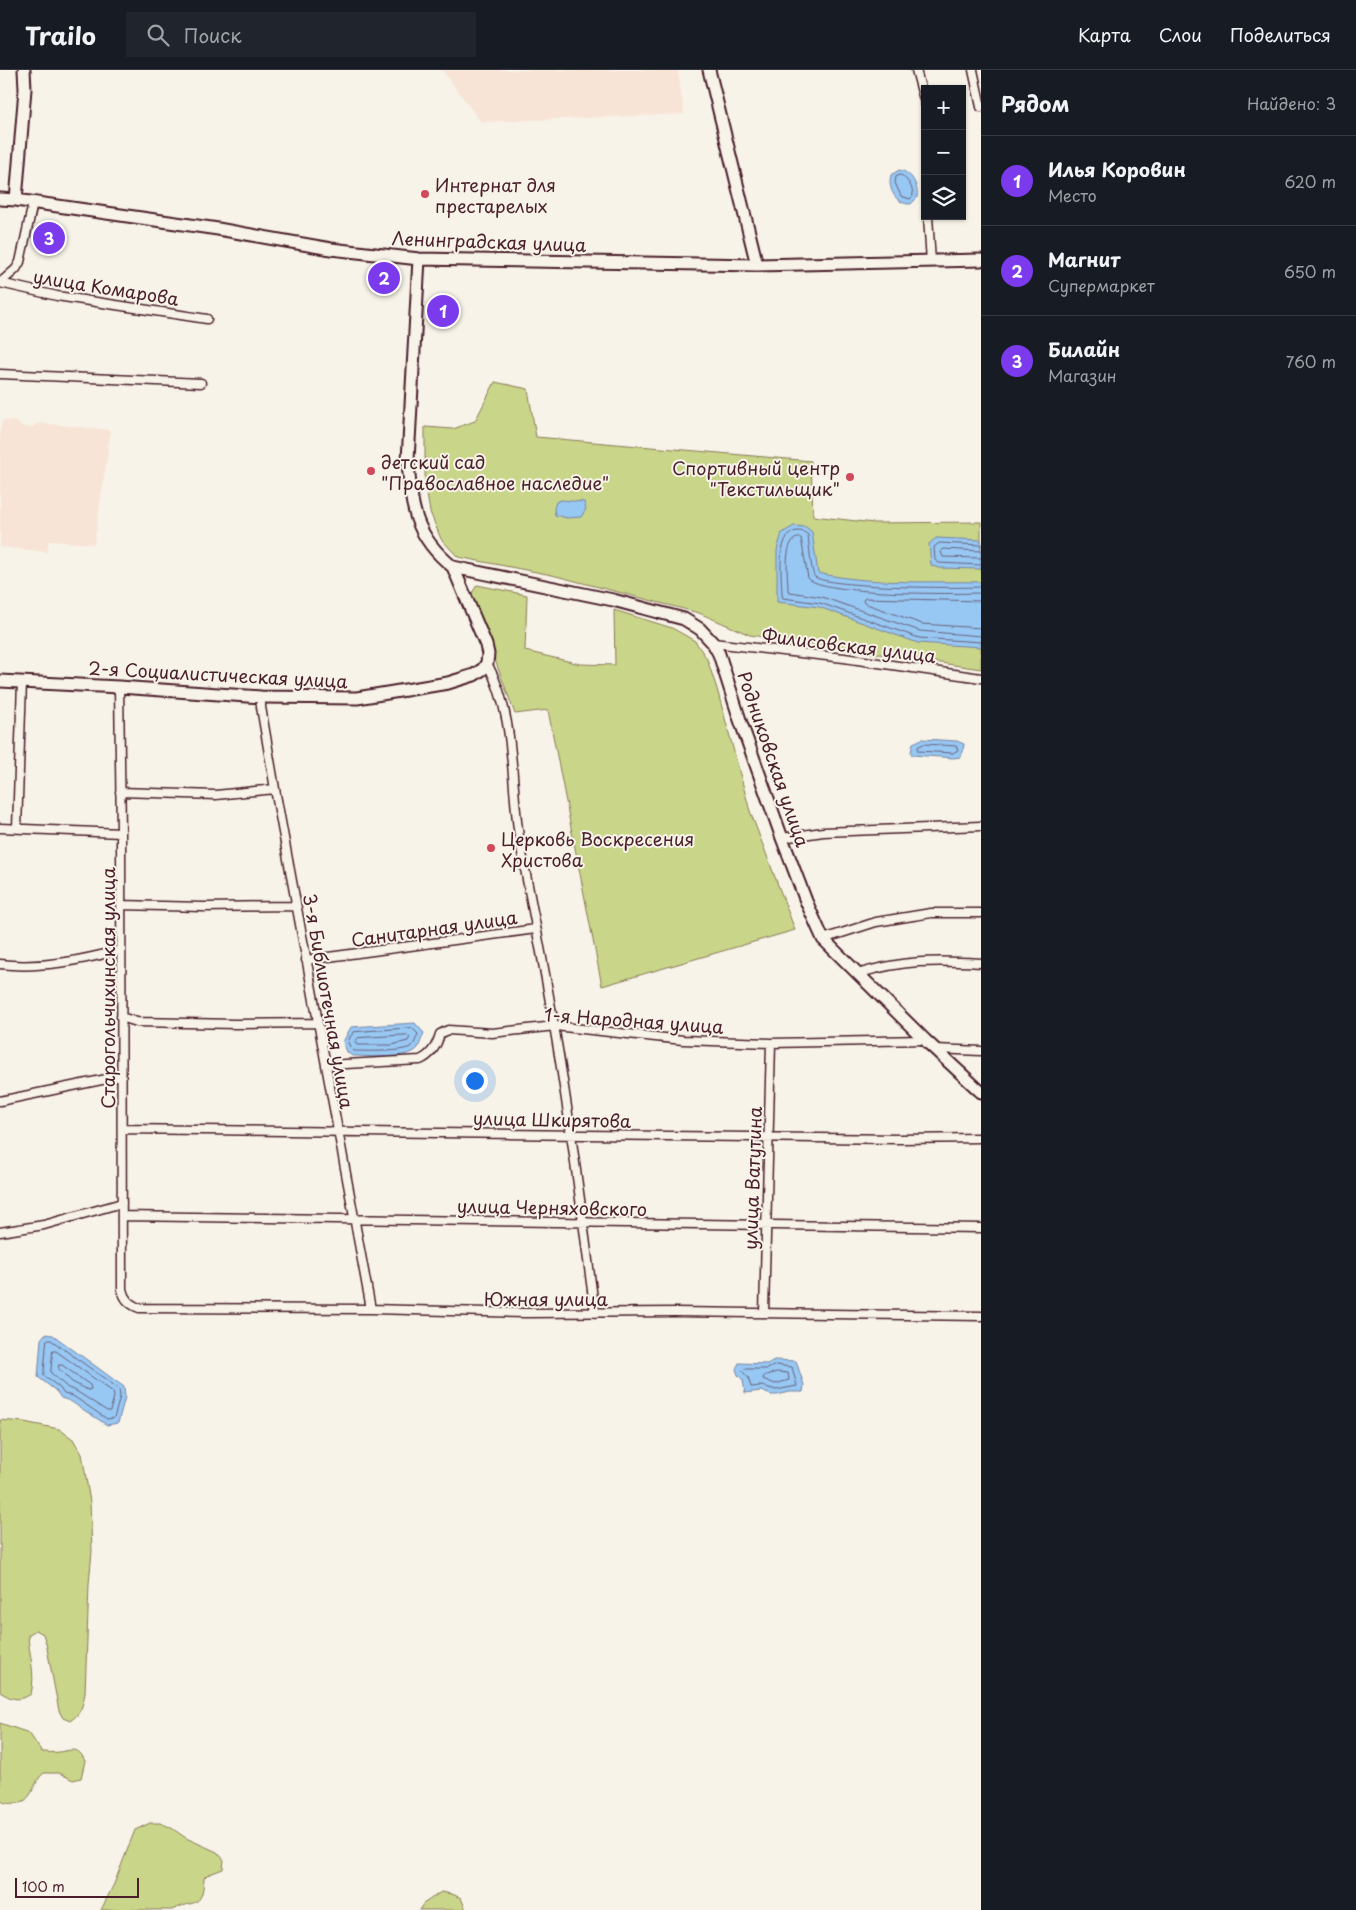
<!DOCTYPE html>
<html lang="ru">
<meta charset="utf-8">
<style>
body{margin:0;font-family:"Playpen Sans",sans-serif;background:#20242c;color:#f1f3f6}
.controls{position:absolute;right:15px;top:15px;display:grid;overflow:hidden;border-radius:0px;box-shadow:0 1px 4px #0004}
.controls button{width:45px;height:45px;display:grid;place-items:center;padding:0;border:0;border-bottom:1px solid #363941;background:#171b24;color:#f1f3f6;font:25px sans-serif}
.scale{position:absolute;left:15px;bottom:12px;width:124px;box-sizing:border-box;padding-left:5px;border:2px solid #4a1f2b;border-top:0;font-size:14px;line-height:18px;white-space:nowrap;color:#4a1f2b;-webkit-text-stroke:4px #f7f3e8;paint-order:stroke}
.you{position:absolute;left:474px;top:1010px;width:18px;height:18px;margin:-12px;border:4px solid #fff;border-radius:50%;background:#1a73e8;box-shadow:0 0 0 8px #1a73e833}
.badge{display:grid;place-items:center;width:32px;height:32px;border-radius:50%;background:#7c3aed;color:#fff;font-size:16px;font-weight:700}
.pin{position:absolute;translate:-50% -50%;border:2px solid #fff;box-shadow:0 1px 5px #0006}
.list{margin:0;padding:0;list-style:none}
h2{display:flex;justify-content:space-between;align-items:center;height:65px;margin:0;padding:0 20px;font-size:21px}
h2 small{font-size:16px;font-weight:400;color:#9ea1a6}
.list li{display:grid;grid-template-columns:32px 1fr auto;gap:15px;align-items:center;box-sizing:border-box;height:90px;padding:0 20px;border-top:1px solid #363941}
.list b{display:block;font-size:19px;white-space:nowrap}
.list p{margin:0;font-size:16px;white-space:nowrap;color:#9ea1a6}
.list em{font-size:16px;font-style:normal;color:#9ea1a6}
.icon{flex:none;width:28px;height:28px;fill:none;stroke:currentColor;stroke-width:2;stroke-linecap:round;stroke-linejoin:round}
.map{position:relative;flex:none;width:981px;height:1840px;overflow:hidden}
header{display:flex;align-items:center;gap:30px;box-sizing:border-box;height:70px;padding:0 25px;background:#171b24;border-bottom:1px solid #363941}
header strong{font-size:24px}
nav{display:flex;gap:28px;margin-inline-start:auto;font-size:18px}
.search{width:350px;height:45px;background:#20242c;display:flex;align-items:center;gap:12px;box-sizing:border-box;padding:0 18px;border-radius:0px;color:#9ea1a6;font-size:19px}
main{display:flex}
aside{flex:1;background:#171b24}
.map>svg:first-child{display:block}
.built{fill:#f8e4d6}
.green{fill:#c9d588;stroke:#8a7a5a}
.water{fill:#97c7f3;stroke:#7884a3}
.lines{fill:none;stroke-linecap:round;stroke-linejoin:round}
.shore{stroke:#69627b;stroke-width:1}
.street-casing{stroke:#4a1f2b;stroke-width:11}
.secondary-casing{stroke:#4a1f2b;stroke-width:15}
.street{stroke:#f7f3e8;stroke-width:8}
.secondary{stroke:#f7f3e8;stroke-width:11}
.poi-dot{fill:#d1495b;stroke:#f7f3e8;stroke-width:2}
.labels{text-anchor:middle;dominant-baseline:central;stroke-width:4;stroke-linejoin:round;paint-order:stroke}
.poi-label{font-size:18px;fill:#4a1f2b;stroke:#f7f3e8;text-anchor:start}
.street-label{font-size:18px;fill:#4a1f2b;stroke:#f7f3e8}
</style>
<header>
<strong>Trailo</strong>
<div class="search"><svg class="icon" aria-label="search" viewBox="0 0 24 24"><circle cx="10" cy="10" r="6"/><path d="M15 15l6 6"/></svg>Поиск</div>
<nav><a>Карта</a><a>Слои</a><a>Поделиться</a></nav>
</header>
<main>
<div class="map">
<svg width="981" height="1840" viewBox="0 0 981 1840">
<rect width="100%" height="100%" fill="#f7f3e8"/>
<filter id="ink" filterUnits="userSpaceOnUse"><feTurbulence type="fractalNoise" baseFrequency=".02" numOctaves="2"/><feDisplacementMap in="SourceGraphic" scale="10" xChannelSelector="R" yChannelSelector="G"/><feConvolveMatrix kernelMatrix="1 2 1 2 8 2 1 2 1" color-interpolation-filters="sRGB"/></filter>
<g filter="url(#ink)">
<path class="built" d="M442,0H678L684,44L481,52Z
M2,350L14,351L23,357H32L39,353L111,360L94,474L49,471L47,482L0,477V365Z"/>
<path class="green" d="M495,312L528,319L536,367L811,391L813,446L874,453L981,452V599L750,565L699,543L552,505L458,487L441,469L430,442L425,412V357L453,359L475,351Z
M477,515L527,525L525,581L580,594L615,595L614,540L672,558L695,571L707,589L717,619L750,741L795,860L602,916L548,640L515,644L471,525Z
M0,1350L24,1352L59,1359L73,1369L82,1384L90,1432L92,1481L89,1514L85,1623C83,1635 81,1644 70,1651L63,1648L59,1641L46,1573L43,1564L36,1560L28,1565C29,1585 36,1603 31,1624C19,1632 11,1629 0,1622Z
M0,1653L29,1663L42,1682C47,1682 53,1683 59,1682C73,1680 78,1676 85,1691L81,1708L73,1710L59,1703H44C32,1712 34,1733 15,1733C10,1734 5,1734 0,1730Z
M150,1753H160L170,1757L186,1768L217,1782L224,1790L223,1799L207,1805L204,1808C202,1840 195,1829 172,1840H101L114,1814L135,1760Z
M441,1822L452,1824L461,1828L466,1840H419L423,1834Z"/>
<path class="water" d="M899,100C912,102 919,116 917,128L911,134C896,135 887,118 891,105Z
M561,430L584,432L586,439L581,447L567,448L555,445L554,438L556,432Z
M794,456L806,457L812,462L818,503C871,515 927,511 981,512V577L918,573L819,537L777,532V480L782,463Z
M936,468L981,470V499L938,498L931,495L929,474Z
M922,669L957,671L964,674L963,682L960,687L954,688L912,685L911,682L913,673Z
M415,953L424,963C422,967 420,974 418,978C409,990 366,986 352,986L347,982L343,972L351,957Z
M45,1264L53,1265L124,1317L125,1327L118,1353L107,1355L70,1331L61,1328L56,1321L38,1307L41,1269Z
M774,1290L796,1291L804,1315L803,1322H790L777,1325H771L761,1321L745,1323L743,1310L738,1305L736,1299L739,1293L767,1294Z"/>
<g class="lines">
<path class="shore" d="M901,105C908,110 913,117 913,126L910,129L901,126L895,113L896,107Z
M981,475L939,473L934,477L935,490L939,493L981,495
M981,481L943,479L941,482L943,487L981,488
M981,517C956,518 831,518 815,507C811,504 809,472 808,465C805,462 802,461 797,461C775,463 782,510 782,525L783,528L820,533L919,568L981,572
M981,523C953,524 822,525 808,508L801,468C782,465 788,508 788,520L790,522L822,527L920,561L981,566
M981,531L865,528L863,530L864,533L922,554L981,558
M924,674L956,676L958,680L953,683L918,681V677Z
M412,958L418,964C416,968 415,973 413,975C406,983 365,981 354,981L351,978L348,973L350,967L354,962Z
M407,965L410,967L408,971L392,975H357L355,972L358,968Z
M47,1270H51L119,1319L120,1327L114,1348L107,1349L73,1326L64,1324L59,1317L44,1306Z
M53,1281H56L113,1322L114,1327L110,1341H107L76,1321L68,1318L51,1303Z
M59,1295H62L90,1315L91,1319L88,1320L72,1312L59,1299Z
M776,1295L792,1297L797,1316L776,1320L762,1316L751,1317L748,1307L742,1301L744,1299H767Z
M777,1302L788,1303L789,1310L775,1314L763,1309L764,1306Z"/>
<defs>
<path id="street" d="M916,0L925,33
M973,0L981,37
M928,146L931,192
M0,213L57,226L207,249
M0,213L16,199L20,192L33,133
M0,304L201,313
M713,573L844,588L981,608
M487,593C516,646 510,708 519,766C530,830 544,892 554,956C571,1051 582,1147 595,1243
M119,617L121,763L122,1219C124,1229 129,1234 139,1238L371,1239L525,1243L676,1242L981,1246
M261,627V637L275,719L371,1239
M120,722L216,725L275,719
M0,758L121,763
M17,758L22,612
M782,768L823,762L981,756
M121,835L203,837L296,836
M823,869L876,852L931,843H981
M306,890L536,859
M0,894C41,899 82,890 121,880
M857,904C902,890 935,890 981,893
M121,947L137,952L236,954L317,953
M935,979L981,981
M327,995L420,990C432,985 437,975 440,964L448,960L492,963L555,956L683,970L771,973L925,970
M0,1031L121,1006
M122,1059L900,1069L981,1068
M122,1146L981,1158
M0,1162L44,1155L122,1133
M764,1243L771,973"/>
<path id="secondary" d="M709,0L757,195
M0,129L16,130L218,159L331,179L419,189L757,195L981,190
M16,130L25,19L24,0
M419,189L408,390C411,436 414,466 453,497L613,530L684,549L700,559L713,573L719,584L740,650L782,768L806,831L823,869L925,970L981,1022
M0,611L119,617L261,627L357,628L448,613L474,605L483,599L487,593L488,584L486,575L453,497"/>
</defs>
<use href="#street" class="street-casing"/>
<use href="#secondary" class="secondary-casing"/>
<use href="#street" class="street"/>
<use href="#secondary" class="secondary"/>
</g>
</g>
<g class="poi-dot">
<circle cx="425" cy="124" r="5"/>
<circle cx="371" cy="401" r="5"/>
<circle cx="850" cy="407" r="5"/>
<circle cx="491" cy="778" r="5"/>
</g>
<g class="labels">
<g class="poi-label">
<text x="435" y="114">Интернат для<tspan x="435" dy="21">престарелых</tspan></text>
<text x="381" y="391">детский сад<tspan x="381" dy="21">"Православное наследие"</tspan></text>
<text x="840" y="397" text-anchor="end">Спортивный центр<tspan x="840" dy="21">"Текстильщик"</tspan></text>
<text x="501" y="768">Церковь Воскресения<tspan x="501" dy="21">Христова</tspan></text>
</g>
<g class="street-label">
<text transform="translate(489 171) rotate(2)">Ленинградская улица</text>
<text transform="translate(106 217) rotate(9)">улица Комарова</text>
<text transform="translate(849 575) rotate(7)">Филисовская улица</text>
<text transform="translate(218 604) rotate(3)">2-я Социалистическая улица</text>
<text transform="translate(774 689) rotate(71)">Родниковская улица</text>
<text transform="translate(434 858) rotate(-8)">Санитарная улица</text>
<text transform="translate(107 918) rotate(-90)">Старогольчихинская улица</text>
<text transform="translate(329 931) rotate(80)">3-я Библиотечная улица</text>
<text transform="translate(634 950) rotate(4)">1-я Народная улица</text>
<text transform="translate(552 1049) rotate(1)">улица Шкирятова</text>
<text transform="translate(752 1108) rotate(-88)">улица Ватутина</text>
<text transform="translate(552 1137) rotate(1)">улица Черняховского</text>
<text x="546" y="1228">Южная улица</text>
</g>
</g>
</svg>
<div class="controls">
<button>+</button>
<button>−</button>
<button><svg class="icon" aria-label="layers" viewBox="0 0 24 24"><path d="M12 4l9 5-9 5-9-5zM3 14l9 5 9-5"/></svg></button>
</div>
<div class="scale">100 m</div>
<div class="you"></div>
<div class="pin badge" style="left:443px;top:241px">1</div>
<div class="pin badge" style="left:384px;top:208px">2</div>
<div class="pin badge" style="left:49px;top:168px">3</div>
</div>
<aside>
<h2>Рядом<small>Найдено: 3</small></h2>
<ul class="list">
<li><span class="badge">1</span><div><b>Илья Коровин</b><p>Место</p></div><em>620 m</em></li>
<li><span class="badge">2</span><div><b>Магнит</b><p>Супермаркет</p></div><em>650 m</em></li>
<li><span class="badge">3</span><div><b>Билайн</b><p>Магазин</p></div><em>760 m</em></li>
</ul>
</aside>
</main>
